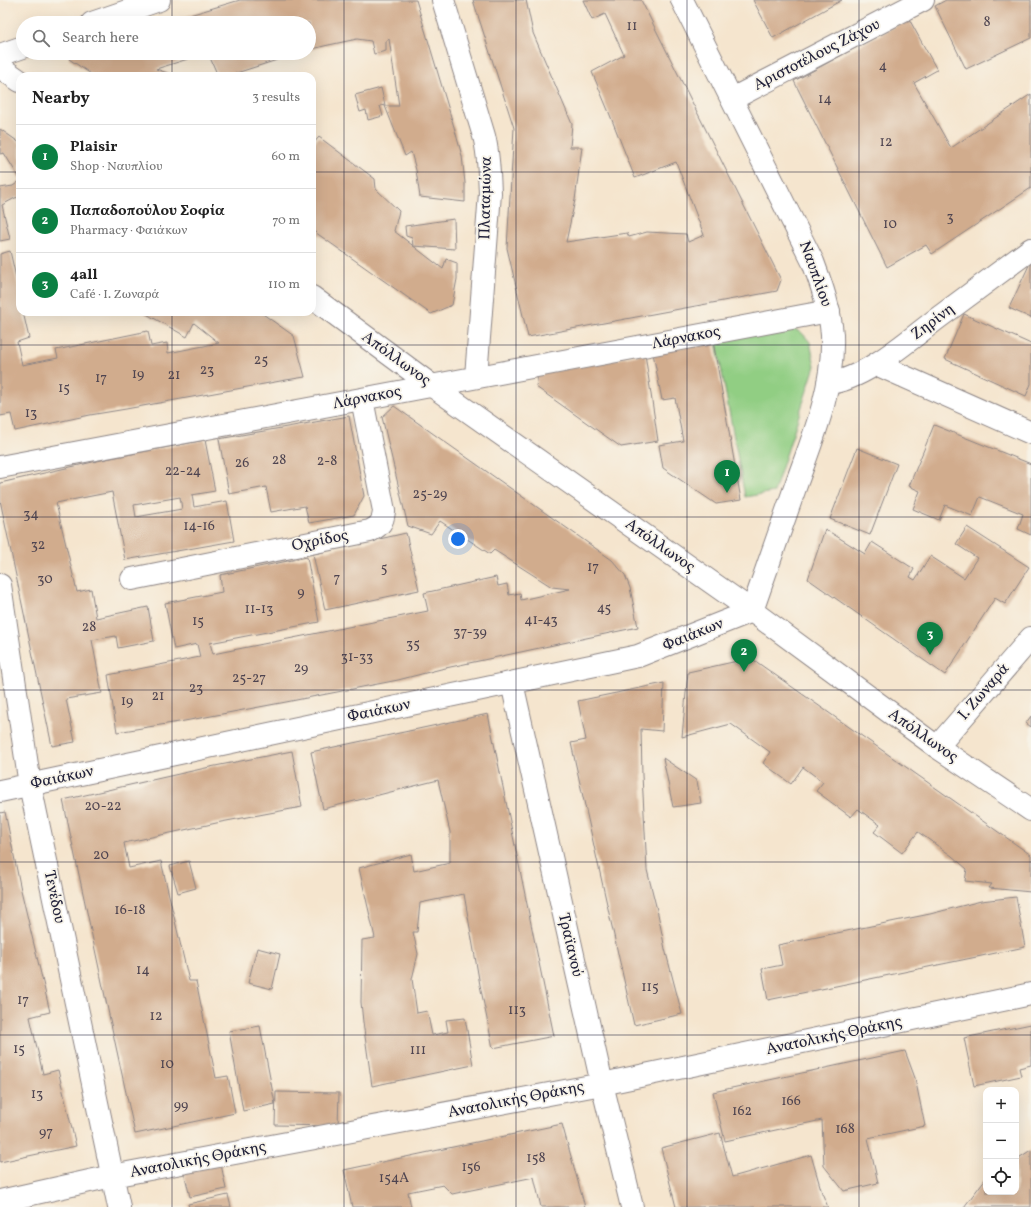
<!DOCTYPE html>
<meta charset="utf-8">
<style>
body{margin:0;font-family:Vollkorn,serif;background:#f2f2f2;color:#222}
.controls{position:absolute;right:12px;bottom:12px;display:grid;overflow:hidden;border-radius:8px;box-shadow:0 4px 16px #0002}
.controls button{width:36px;height:36px;display:grid;place-items:center;padding:0;border:0;border-bottom:1px solid #e0e0e0;background:#fff;color:#222;font:20px sans-serif}
.you{position:absolute;left:458px;top:539px;width:14px;height:14px;margin:-10px;border:3px solid #fff;border-radius:50%;background:#1a73e8;box-shadow:0 0 0 6px #1a73e833}
.badge{display:grid;place-items:center;width:26px;height:26px;border-radius:50%;background:#0b8043;color:#fff;font-size:13px;font-weight:700}
.pin{position:absolute;translate:-50% -33px;filter:drop-shadow(0 1px 2px #0008)}
.pin::after{content:'';position:absolute;top:21px;width:14px;height:12px;background:inherit;clip-path:polygon(0 0,100% 0,50% 100%)}
.list{margin:0;padding:0;list-style:none}
h2{display:flex;justify-content:space-between;align-items:center;height:52px;margin:0;padding:0 16px;font-size:17px}
h2 small{font-size:13px;font-weight:400;color:#767676}
.list li{display:grid;grid-template-columns:26px 1fr auto;gap:12px;align-items:center;box-sizing:border-box;height:64px;padding:0 16px;border-top:1px solid #e0e0e0}
.list b{display:block;font-size:15px;white-space:nowrap}
.list p{margin:0;font-size:13px;white-space:nowrap;color:#767676}
.list em{font-size:13px;font-style:normal;color:#767676}
.icon{flex:none;width:22px;height:22px;fill:none;stroke:currentColor;stroke-width:2;stroke-linecap:round;stroke-linejoin:round}
.map{position:relative;flex:none;width:1031px;height:1207px;overflow:hidden}
.search{position:absolute;background:#fff;box-shadow:0 4px 16px #0002;left:16px;top:16px;width:300px;height:44px;display:flex;align-items:center;gap:10px;box-sizing:border-box;padding:0 14px;border-radius:22px;color:#767676;font-size:15px}
.panel{position:absolute;background:#fff;box-shadow:0 4px 16px #0002;left:16px;top:72px;width:300px;height:244px;border-radius:12px}
.map>svg:first-child{display:block}
.green{fill:#91ce83;stroke:#5a785f}
.building{fill:#d1ac8d;fill-rule:evenodd}
.lines{fill:none;stroke-linecap:round;stroke-linejoin:round}
.street-casing{stroke:#8c8484;stroke-width:24}
.secondary-casing{stroke:#8c8484;stroke-width:24}
.street{stroke:#fff;stroke-width:22}
.secondary{stroke:#fff;stroke-width:22}
.grid{fill:none;stroke:#22223b;stroke-width:1;stroke-opacity:0.55}
.labels{text-anchor:middle;dominant-baseline:central;stroke-width:3.5;stroke-linejoin:round;paint-order:stroke}
.number-label{font-size:14px;fill:#4e4450}
.street-label{font-size:16px;fill:#22223b;stroke:#f7f3e8}
</style>
<div class="map">
<svg width="1031" height="1207" viewBox="0 0 1031 1207">
<rect width="100%" height="100%" fill="#f7f3e8"/>
<filter id="ink" filterUnits="userSpaceOnUse"><feTurbulence type="fractalNoise" baseFrequency=".025" numOctaves="2"/><feDisplacementMap in="SourceGraphic" scale="8" xChannelSelector="R" yChannelSelector="G"/><feConvolveMatrix kernelMatrix="1 2 1 2 8 2 1 2 1" color-interpolation-filters="sRGB"/></filter>
<filter id="wash" filterUnits="userSpaceOnUse"><feTurbulence type="fractalNoise" baseFrequency=".012" numOctaves="4" result="noise"/><feDisplacementMap in="SourceGraphic" scale="16" xChannelSelector="R" yChannelSelector="G"/><feGaussianBlur stdDeviation="0.9" result="paint"/><feColorMatrix in="noise" values="0 0 0 0 0 0 0 0 0 0 0 0 0 0 0 0 0 1.4 0 .05"/><feComposite in="paint" operator="in"/></filter>
<g filter="url(#wash)">
<rect width="100%" height="100%" fill="#f5e5ce"/>
<path class="green" d="M787,327L796,330L802,333L810,342L815,366L774,492L745,497L716,341Z"/>
<g id="blocks">
<path class="building" d="M240,0H416L454,127L462,156L465,183V202L420,197L416,170L411,152L405,156L385,106H399L389,39L386,41V51L374,54L371,41L357,39L324,46L309,50V23H163Z
M473,0H526L533,33L572,124L570,147H582L575,200L566,242L627,233L629,237L647,232L686,234L688,242L704,235L676,162L635,178L610,115L592,72L624,55L605,14L592,20L583,0H641L781,280L777,291L528,337L507,248L514,128Z
M753,0H842L773,38Z
M946,0H1031V38L966,69L935,6Z
M909,19L937,70L914,83L951,148L1031,94V188L932,254L926,245L887,267L794,81Z
M70,53H207L156,69L176,76H94L69,59Z
M208,53H299L227,76H218Z
M381,88L385,105L380,106L383,116L368,120L366,110L360,112L355,95Z
M0,129L20,143V179L4,153L0,154Z
M319,137L375,179L376,189L399,211L394,231L443,269L446,259L457,263V279L452,305L431,314L312,230V145Z
M20,181V197L15,198L2,205L10,239L0,241V188L13,186Z
M454,219L455,249L413,246L412,238L406,236L405,226Z
M10,251L20,295V312H23L29,338L17,342L22,365L58,358L56,350L148,331L151,346L167,343L168,353L219,343L194,323L187,337L143,312H260L294,336L305,377L286,380L126,409L90,415L15,431L11,414L0,416V254Z
M1031,261V318L1009,308Z
M964,314L1031,344V384L1026,396L945,359Z
M713,341L741,500L716,504L663,468L659,445L683,441L675,398L662,400L653,353Z
M645,354L658,441L621,447L536,387L538,374Z
M394,406L612,560L625,575L630,588L638,627L441,669L398,680L286,702L179,722L117,732L108,675L200,657L197,644L174,649L165,603L222,592L220,575L307,557L319,622L210,643L213,654L428,611L424,593L496,577L498,586L507,584L509,595L520,593L521,600L570,589L552,587L494,550L490,554L440,521L431,534L408,526L382,417Z
M349,416L364,496L354,515L309,523L305,506L271,512L266,487L229,494L219,439Z
M934,425L1031,464V535L1018,529L1023,514L980,497L972,516L945,505L939,520L913,509L920,491L909,486Z
M205,440L215,491L192,495L194,507L227,501L234,541L125,560L112,492L56,503L77,592L91,589L96,618L148,607L154,641L118,648L116,636L92,640L102,693L66,699L75,742L52,746L0,500V483L106,459ZM180,497L182,509L136,517L134,505Z
M857,448L897,464L870,535L830,519Z
M967,527L1029,567L1005,604L995,598L945,675L808,579L825,529L865,554L872,542L914,569L910,577L915,580L930,556L964,578L977,558L956,544Z
M406,533L419,590L325,610L313,554Z
M751,658L1031,855V892L989,888L992,884L965,881L967,869L952,856L918,832L902,853L874,832L880,825L858,809L851,817L816,791L823,782L803,767L791,784L763,763L770,752L731,724L682,737L688,672Z
M664,683L662,731L641,729L642,775L647,870L658,914L665,949L682,1014L634,1025L571,743L586,740L578,701Z
M488,714L554,1036L493,1048L480,985L464,894L420,903L417,932H413L418,954L412,979L417,1013L427,1011L432,1035L448,1032L446,1020L465,1018L473,1065L372,1086L363,1022L361,1002L362,940L375,938L359,868L411,854L414,871L450,863V832L438,780L323,809L311,752Z
M1031,716V727L1026,723Z
M292,751L302,807L221,822L124,843L129,868L161,861L189,981H196L216,1078L228,1076L235,1113L135,1134L106,1001L63,800L210,767Z
M663,758L697,781L701,803L673,807Z
M5,812L21,890L50,1012L30,1017L43,1074L58,1070L76,1146L0,1162V813Z
M189,861L196,888L178,893L170,866Z
M1016,897L1025,947L768,1000L762,969L782,965L778,945L930,914L981,901Z
M257,948L280,954L272,989L248,983Z
M1031,1024V1065L1019,1068L1021,1076L974,1086L964,1038Z
M260,1026L275,1104L243,1111L229,1031Z
M905,1051L915,1078L925,1126L868,1138L878,1183L844,1191L824,1166L822,1120L725,1141L713,1092Z
M276,1092L339,1093L338,1126L275,1125Z
M562,1124L585,1207H541L534,1177L452,1194L443,1185L408,1192L411,1207H352L344,1170Z
M720,1133L732,1177L811,1155L822,1193L828,1207H676L661,1148Z
M1031,1150V1207H964L986,1178V1192H1016V1158L1017,1159Z
M221,1164L226,1189L190,1197L184,1172Z
M228,1195L231,1207H189L188,1204Z"/>
</g>
</g>
<g filter="url(#ink)">
<use href="#blocks" fill-opacity="0" stroke="#8c8484" stroke-width="1"/>
<g class="lines">
<defs>
<path id="street" d="M443,0L484,136C489,155 489,174 490,193L476,377
M732,99L923,0
M876,364L1031,433
M828,383C863,381 910,339 938,318C969,295 1000,272 1031,249
M0,467L829,311
M132,579L370,531C380,526 383,522 384,511L362,399
M0,585L30,785L119,1207
M512,683L602,1084L632,1207
M937,747L1031,638
M0,791L638,656L752,611"/>
<path id="secondary" d="M682,0L813,262C822,286 830,309 832,335C834,387 814,435 797,482C782,525 767,568 752,611
M92,23L159,0
M0,55L23,47
M0,67L20,81
M312,297L431,385L752,611L937,747L1031,810
M0,1201L112,1176L602,1084L1031,994"/>
</defs>
<use href="#street" class="street-casing"/>
<use href="#secondary" class="secondary-casing"/>
<use href="#street" class="street"/>
<use href="#secondary" class="secondary"/>
</g>
</g>
<path class="grid" d="M172,0V23M344,0V1207M516,0V1207M687,0V1207M859,0V1207M172,53V76M0,172H20M312,172H1031M172,312V1207M0,345H1031M0,517H1031M0,690H1031M0,862H1031M0,1035H1031"/>
<g class="labels">
<g class="number-label">
<text x="987" y="22">8</text>
<text x="632" y="26">11</text>
<text x="883" y="66">4</text>
<text x="825" y="99">14</text>
<text x="886" y="142">12</text>
<text x="950" y="217">3</text>
<text x="890" y="224">10</text>
<text x="261" y="360">25</text>
<text x="207" y="370">23</text>
<text x="138" y="374">19</text>
<text x="174" y="375">21</text>
<text x="101" y="378">17</text>
<text x="64" y="388">15</text>
<text x="31" y="413">13</text>
<text x="279" y="460">28</text>
<text x="327" y="461">2-8</text>
<text x="242" y="463">26</text>
<text x="183" y="471">22-24</text>
<text x="430" y="494">25-29</text>
<text x="31" y="514">34</text>
<text x="199" y="526">14-16</text>
<text x="38" y="545">32</text>
<text x="593" y="567">17</text>
<text x="384" y="568">5</text>
<text x="337" y="578">7</text>
<text x="45" y="579">30</text>
<text x="301" y="592">9</text>
<text x="604" y="608">45</text>
<text x="259" y="609">11-13</text>
<text x="541" y="620">41-43</text>
<text x="198" y="621">15</text>
<text x="89" y="627">28</text>
<text x="470" y="632">37-39</text>
<text x="413" y="644">35</text>
<text x="357" y="657">31-33</text>
<text x="301" y="668">29</text>
<text x="249" y="678">25-27</text>
<text x="196" y="688">23</text>
<text x="158" y="696">21</text>
<text x="127" y="701">19</text>
<text x="103" y="806">20-22</text>
<text x="101" y="855">20</text>
<text x="130" y="910">16-18</text>
<text x="143" y="970">14</text>
<text x="650" y="987">115</text>
<text x="23" y="1000">17</text>
<text x="517" y="1010">113</text>
<text x="156" y="1016">12</text>
<text x="19" y="1049">15</text>
<text x="418" y="1050">111</text>
<text x="167" y="1064">10</text>
<text x="37" y="1094">13</text>
<text x="791" y="1101">166</text>
<text x="181" y="1105">99</text>
<text x="742" y="1111">162</text>
<text x="845" y="1129">168</text>
<text x="46" y="1132">97</text>
<text x="536" y="1158">158</text>
<text x="471" y="1167">156</text>
<text x="394" y="1178">154Α</text>
</g>
<g class="street-label">
<text transform="translate(817 55) rotate(-27)">Αριστοτέλους Ζάχου</text>
<text transform="translate(486 198) rotate(-89)">Πλαταμώνα</text>
<text transform="translate(815 274) rotate(70)">Ναυπλίου</text>
<text transform="translate(933 322) rotate(-37)">Ζηρίνη</text>
<text transform="translate(686 338) rotate(-11)">Λάρνακος</text>
<text transform="translate(396 359) rotate(36)">Απόλλωνος</text>
<text transform="translate(367 398) rotate(-11)">Λάρνακος</text>
<text transform="translate(320 541) rotate(-11)">Οχρίδος</text>
<text transform="translate(660 546) rotate(35)">Απόλλωνος</text>
<text transform="translate(693 635) rotate(-22)">Φαιάκων</text>
<text transform="translate(984 692) rotate(-49)">Ι. Ζωναρά</text>
<text transform="translate(379 711) rotate(-12)">Φαιάκων</text>
<text transform="translate(923 736) rotate(35)">Απόλλωνος</text>
<text transform="translate(62 778) rotate(-12)">Φαιάκων</text>
<text transform="translate(54 897) rotate(78)">Τενέδου</text>
<text transform="translate(570 945) rotate(77)">Τραϊανού</text>
<text transform="translate(834 1036) rotate(-12)">Ανατολικής Θράκης</text>
<text transform="translate(516 1100) rotate(-11)">Ανατολικής Θράκης</text>
<text transform="translate(198 1160) rotate(-11)">Ανατολικής Θράκης</text>
</g>
</g>
</svg>
<div class="controls">
<button>+</button>
<button>−</button>
<button><svg class="icon" aria-label="locate" viewBox="0 0 24 24"><circle cx="12" cy="12" r="6"/><path d="M12 2v4M12 18v4M2 12h4M18 12h4"/></svg></button>
</div>
<div class="you"></div>
<div class="pin badge" style="left:727px;top:493px">1</div>
<div class="pin badge" style="left:744px;top:672px">2</div>
<div class="pin badge" style="left:930px;top:655px">3</div>
<div class="search"><svg class="icon" aria-label="search" viewBox="0 0 24 24"><circle cx="10" cy="10" r="6"/><path d="M15 15l6 6"/></svg>Search here</div>
<section class="panel">
<h2>Nearby<small>3 results</small></h2>
<ul class="list">
<li><span class="badge">1</span><div><b>Plaisir</b><p>Shop · Ναυπλίου</p></div><em>60 m</em></li>
<li><span class="badge">2</span><div><b>Παπαδοπούλου Σοφία</b><p>Pharmacy · Φαιάκων</p></div><em>70 m</em></li>
<li><span class="badge">3</span><div><b>4all</b><p>Café · Ι. Ζωναρά</p></div><em>110 m</em></li>
</ul>
</section>
</div>
